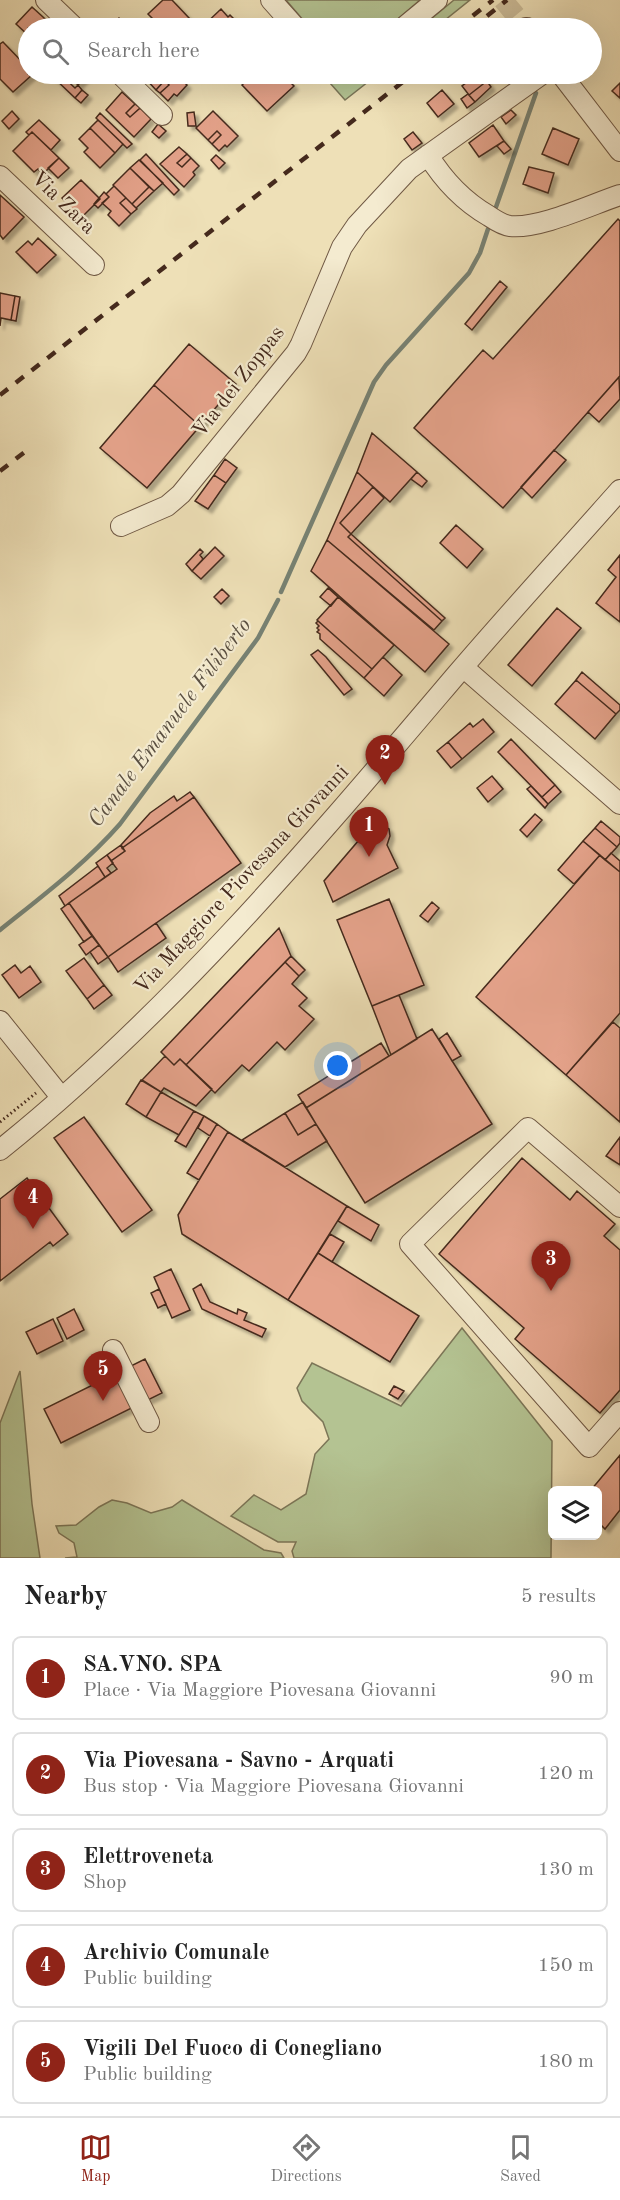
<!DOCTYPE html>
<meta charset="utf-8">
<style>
body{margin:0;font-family:"Old Standard TT",serif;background:#f2f2f2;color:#222}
.controls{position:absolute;right:18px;bottom:18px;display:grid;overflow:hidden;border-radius:9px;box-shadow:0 6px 24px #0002}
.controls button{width:54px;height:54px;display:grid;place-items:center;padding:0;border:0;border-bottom:2px solid #e0e0e0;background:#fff;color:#222;font:30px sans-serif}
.you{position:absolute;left:338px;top:1066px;width:21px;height:21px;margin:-15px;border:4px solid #fff;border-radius:50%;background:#1a73e8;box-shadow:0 0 0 9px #1a73e833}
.badge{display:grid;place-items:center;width:39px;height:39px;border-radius:50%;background:#8f2418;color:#fff;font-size:20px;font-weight:700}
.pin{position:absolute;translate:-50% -50px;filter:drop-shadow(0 2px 3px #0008)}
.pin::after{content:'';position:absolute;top:32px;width:21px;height:18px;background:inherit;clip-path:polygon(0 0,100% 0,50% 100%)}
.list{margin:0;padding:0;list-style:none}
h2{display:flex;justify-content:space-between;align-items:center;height:78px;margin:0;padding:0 24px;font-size:26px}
h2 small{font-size:20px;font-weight:400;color:#767676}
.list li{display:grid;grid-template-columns:39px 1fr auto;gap:18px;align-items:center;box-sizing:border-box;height:84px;margin:0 12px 12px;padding:0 12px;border:2px solid #e0e0e0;border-radius:9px}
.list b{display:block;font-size:22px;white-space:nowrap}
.list p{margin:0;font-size:20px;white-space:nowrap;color:#767676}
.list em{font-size:20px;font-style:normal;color:#767676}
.icon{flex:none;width:33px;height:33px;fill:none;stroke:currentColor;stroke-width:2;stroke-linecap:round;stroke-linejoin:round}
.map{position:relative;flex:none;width:620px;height:1558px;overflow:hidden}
.search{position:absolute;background:#fff;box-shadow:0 6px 24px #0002;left:18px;right:18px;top:18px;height:66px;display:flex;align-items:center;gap:15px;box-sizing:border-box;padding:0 21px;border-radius:33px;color:#767676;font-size:22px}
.sheet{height:558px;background:#fff}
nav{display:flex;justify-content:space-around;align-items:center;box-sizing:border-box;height:84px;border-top:2px solid #e0e0e0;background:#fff;font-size:16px;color:#767676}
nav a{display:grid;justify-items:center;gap:3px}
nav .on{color:#8f2418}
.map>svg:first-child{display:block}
.green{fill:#b4c392;stroke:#7c7658;stroke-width:1.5}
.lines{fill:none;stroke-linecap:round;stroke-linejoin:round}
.stream{stroke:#778274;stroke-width:4.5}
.building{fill:#e4a28a;stroke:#452a1d;stroke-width:1.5;filter:url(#shadow)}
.minor-tunnel{stroke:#ccbc98;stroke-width:20;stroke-dasharray:20 10;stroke-linecap:butt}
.minor-casing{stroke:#6f5844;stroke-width:22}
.path{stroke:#452a1d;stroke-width:3;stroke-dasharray:1.5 3;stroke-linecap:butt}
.minor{stroke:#f4ebd0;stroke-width:20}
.rail{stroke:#452a1d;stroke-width:4.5;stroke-dasharray:10 10;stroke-linecap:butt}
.labels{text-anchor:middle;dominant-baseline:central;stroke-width:4.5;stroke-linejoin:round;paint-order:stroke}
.street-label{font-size:21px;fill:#452a1d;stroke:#f4ebd0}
.water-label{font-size:22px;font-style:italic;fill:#5a4f41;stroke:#f4ebd0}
</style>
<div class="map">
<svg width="620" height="1558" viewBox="0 0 620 1558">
<defs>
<filter id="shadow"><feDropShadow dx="4" dy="4" stdDeviation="1.5" flood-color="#0004"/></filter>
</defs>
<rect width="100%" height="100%" fill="#eee0b7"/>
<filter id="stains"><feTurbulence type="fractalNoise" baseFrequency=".00333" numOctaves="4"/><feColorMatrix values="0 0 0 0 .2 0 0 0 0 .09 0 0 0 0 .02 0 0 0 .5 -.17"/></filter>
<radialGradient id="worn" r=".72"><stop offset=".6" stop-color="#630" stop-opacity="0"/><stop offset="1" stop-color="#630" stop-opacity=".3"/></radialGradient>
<path class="green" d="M286,0H420L387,28H310Z
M454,0H470L435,28H420Z
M322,74H378L345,100Z
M462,1328L552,1441L551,1558H294L292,1551L296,1542H278L231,1516L254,1495L281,1510L306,1494L315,1454L329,1439L323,1422L302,1401L297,1388L312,1363L401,1406Z
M20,1371L32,1504L40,1558H0V1423Z
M112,1500L127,1503L151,1513L172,1507L182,1500L264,1550L281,1553L284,1558H65L77,1557L74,1543L59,1533L56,1526L76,1525L99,1507Z"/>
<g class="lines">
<path class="stream" d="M496,207L536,93
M281,592L374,382L386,365L469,273L480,253L488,229
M0,930C41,897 84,865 120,824L258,638L278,600"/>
</g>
<path class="building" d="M163,0H172L189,18L177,28H162L148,14Z
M32,7L55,28H28V35L16,24Z
M221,9L228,17L230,15L243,28H201Z
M119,18L131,28H109Z
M3,42L28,68V74H33L13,92L0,79V44Z
M54,74H60L75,88L78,85L82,90L75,98L52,76Z
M67,74H89L78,85Z
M150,74H175L187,85L177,96L174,94L168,101L160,93L169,85L165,80L156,90L145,78Z
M254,74H282L294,86L267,111L242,85Z
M478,74H481L487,81L469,95L462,86Z
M165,80L169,85L160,93L156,90Z
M487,81L491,87L475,102L469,95Z
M620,83V98L612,91Z
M82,90L88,95L81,103L75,98Z
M442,90L454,104L438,117L427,103Z
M122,92L135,104L126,113L130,117L140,108L151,119L134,137L106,110Z
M468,94L475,102L467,108L461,99Z
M135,104L140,108L130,117L126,113Z
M511,110L516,115L506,124L501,117Z
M12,111L19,119L9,129L2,121Z
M213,111L238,136L227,147L225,145L219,151L212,144L221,135L217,131L208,140L196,128Z
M194,112L196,126H188L187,113Z
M100,113L132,144L127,148L96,118Z
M39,120L60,140L51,150L32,132L29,135L26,132Z
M98,120L123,144L115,153L90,128Z
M158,124L166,131L159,138L152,132Z
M493,125L504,141L479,157L469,143Z
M90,128L115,153L100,168L84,152L88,148L79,139Z
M553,128L579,139L568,165L542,154Z
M217,131L221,135L212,144L208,140Z
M32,132L59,158L43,174L38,169L34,172L13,151Z
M413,132L422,143L412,150L404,139Z
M504,141L511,149L504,154L497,146Z
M179,147L187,154L177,163L182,167L191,158L199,166L193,172L195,175L184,187L160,164Z
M146,154L179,190L174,195L140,160Z
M187,154L191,158L182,167L177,163Z
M216,155L225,163L219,169L211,160Z
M59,158L69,168L58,178L48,168Z
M139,160L163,183L154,191L130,168Z
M529,167L554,173L548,193L523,184Z
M130,168L149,187L132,204L113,185Z
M81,180L100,199L80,219L62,198Z
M114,186L126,198L120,203L131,214L119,226L108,215L111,211L102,203L109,197L106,194Z
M149,187L154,191L136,208L132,204Z
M104,192L109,197L98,208L94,204Z
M0,195L24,217L3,239L0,235Z
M126,198L137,209L131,214L120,203Z
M618,219L620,221V376L503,508L414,428L483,350L493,359Z
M38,238L56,255L37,273L16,252L28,241L32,245Z
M500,281L507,287L472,330L465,324Z
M0,293L15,296L11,320L1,318L0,326Z
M15,296L20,297L16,321L11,320Z
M189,344L236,384L200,426L154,385Z
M619,377L620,399L599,422L588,412Z
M154,385L200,426L147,488L100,448Z
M372,433L417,472L390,502L357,472Z
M554,450L566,460L532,498L521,487Z
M225,459L237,468L226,483L214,475Z
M357,472L373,487L340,523L351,534L348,537L442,621L434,630L327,540Z
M417,472L427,481L422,487L411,479Z
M214,475L226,483L208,509L195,501Z
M373,487L384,498L351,534L340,523Z
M456,525L483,549L467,568L440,543Z
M351,534L445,618L442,621L348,537Z
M327,540L449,644L425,672L311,571Z
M215,547L224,556L201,579L192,571Z
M200,549L203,552L200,555L203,559L192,571L186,564Z
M620,555V622L596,603L616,577L608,570Z
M328,588L338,597L331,606L320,597Z
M222,589L229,596L221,604L214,597Z
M338,597L394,645L372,669L317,620Z
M557,608L581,628L532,686L508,665Z
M318,621L372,669L364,678L320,639V634L317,632L319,630L317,628L319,626L316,623Z
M318,650L326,657L352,689L344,695L311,655Z
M383,657L402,675L384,696L364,678Z
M582,672L620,705V710L616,714L576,680Z
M576,680L616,714L595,739L555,704Z
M483,719L494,732L462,759L448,742L470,723L473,727Z
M511,739L555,785L542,797L498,752Z
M448,742L462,759L451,768L437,751Z
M492,776L503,789L488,802L477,788Z
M555,785L561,792L548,804L542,797Z
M531,786L548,804L545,808L527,789Z
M190,792L194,797L122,848L121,845L150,813L174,796L177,801Z
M194,797L241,863L108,957L69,903L117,869L111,861L125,851L122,848Z
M535,814L542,820L527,837L520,830Z
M601,821L620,837V843L617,847L595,828Z
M375,825H383L389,829L390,836L387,845L398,868L333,902L324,881L359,840L367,838L370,829Z
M595,828L617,847L605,860L583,841Z
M583,841L600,855L574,884L558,870Z
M121,845L125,851L111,861L107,855Z
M611,853L620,861V872L605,860Z
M107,855L113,863L107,868L111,873L105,877L96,863Z
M600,855L620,872V1013L566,1075L476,997Z
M98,866L105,877L65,906L59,896Z
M389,899L424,985L372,1006L337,920Z
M432,902L439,908L428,922L420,916Z
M69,903L92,936L84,942L61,909Z
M156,923L166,938L118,972L108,957Z
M279,928L291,956L186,1065L180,1059L174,1065L161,1052Z
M92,936L99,945L86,955L79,945Z
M99,945L108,957L98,964L90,952Z
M291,956L305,970L299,976L285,962Z
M84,958L104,985L87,999L66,971Z
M285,962L299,976L292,984L307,998L299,1006L314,1019L285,1050L277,1042L249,1071L242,1065L215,1093L186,1065Z
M15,965L21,973L30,966L41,982L19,998L2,975Z
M104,985L112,995L94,1009L87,999Z
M399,995L417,1039L391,1055L372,1006Z
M613,1022L620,1028V1122L566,1075Z
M432,1029L492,1124L365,1203L306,1108Z
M447,1033L461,1056L452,1061L439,1039Z
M381,1043L389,1056L306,1108L298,1095L327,1077L338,1066L352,1061Z
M165,1056L174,1065L180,1059L212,1089L196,1106L164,1088L161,1092L142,1080Z
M141,1080L161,1092L146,1117L126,1104Z
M161,1092L194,1111L179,1135L146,1117Z
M303,1102L316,1124L298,1135L285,1113Z
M194,1111L204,1116L186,1147L175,1141Z
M285,1113L298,1135L316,1124L327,1141L285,1167L242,1140Z
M204,1116L217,1124L210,1136L198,1128Z
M84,1117L152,1210L122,1232L54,1138Z
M217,1124L228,1132L199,1180L187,1173Z
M228,1132L347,1206L288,1300L182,1234L178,1215Z
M620,1137V1165L606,1156Z
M522,1158L570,1200L577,1191L615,1224L604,1236L620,1250V1390L600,1413L515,1339L524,1328L439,1254Z
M27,1178L68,1234L53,1246L50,1242L0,1281V1199Z
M347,1206L379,1225L371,1241L338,1221Z
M330,1234L344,1242L332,1262L318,1253Z
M318,1253L419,1316L390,1362L288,1300Z
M171,1269L190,1310L172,1318L154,1277Z
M201,1284L210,1302L237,1314L238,1309L247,1313L244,1320L266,1329L262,1337L202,1309L193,1289Z
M159,1289L166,1304L158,1308L151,1293Z
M74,1309L84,1330L67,1339L57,1318Z
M53,1319L63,1341L37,1354L26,1332Z
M145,1359L162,1393L61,1443L44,1409Z
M394,1386L404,1391L398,1399L389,1394Z
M620,1455V1510L605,1529L598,1522V1490H591Z"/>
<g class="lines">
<path class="minor-tunnel" d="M503,0L526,28"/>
<defs>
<path id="minor" d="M46,0L75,28
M271,0L296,28
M403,28L437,0
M526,28H527
M120,74L162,115
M561,74L620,151
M428,155C444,181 463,201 489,216C495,220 502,225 510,226C540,229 590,205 620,195
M0,176L94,265
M121,526L167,506L181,494L296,353L301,344L342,247L357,225L409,169L542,74
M463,667L620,804
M0,1021L61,1097
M0,1150C172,1012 315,841 457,674C510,612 566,551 620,490
M620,1207L528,1128L410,1244L589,1447L620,1412
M113,1350L149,1422"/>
</defs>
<use href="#minor" class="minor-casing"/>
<path class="path" d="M0,1122L36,1093"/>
<use href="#minor" class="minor"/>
<path class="rail" d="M487,16L507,0
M457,28L493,0
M0,395L413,74
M0,471L30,448"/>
</g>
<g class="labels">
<g class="street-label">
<text transform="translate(63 203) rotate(44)">Via Zara</text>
<text transform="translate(239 382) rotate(-52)">Via dei Zoppas</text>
<text transform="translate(242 880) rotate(-47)">Via Maggiore Piovesana Giovanni</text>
</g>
<g class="water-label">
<text transform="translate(170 723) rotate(-53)">Canale Emanuele Filiberto</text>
</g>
</g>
<rect width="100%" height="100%" filter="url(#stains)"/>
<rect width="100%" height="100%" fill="url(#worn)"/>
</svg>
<div class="controls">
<button><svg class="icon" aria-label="layers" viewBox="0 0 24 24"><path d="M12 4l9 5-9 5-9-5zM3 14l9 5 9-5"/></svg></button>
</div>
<div class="you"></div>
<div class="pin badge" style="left:369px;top:857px">1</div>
<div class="pin badge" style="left:385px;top:785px">2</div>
<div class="pin badge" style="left:551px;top:1291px">3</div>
<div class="pin badge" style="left:33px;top:1229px">4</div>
<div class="pin badge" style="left:103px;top:1401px">5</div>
<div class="search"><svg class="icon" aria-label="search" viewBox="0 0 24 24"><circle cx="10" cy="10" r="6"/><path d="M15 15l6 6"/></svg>Search here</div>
</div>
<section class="sheet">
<h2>Nearby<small>5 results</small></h2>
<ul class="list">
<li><span class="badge">1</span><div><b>SA.VNO. SPA</b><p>Place · Via Maggiore Piovesana Giovanni</p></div><em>90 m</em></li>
<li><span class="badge">2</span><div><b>Via Piovesana - Savno - Arquati</b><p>Bus stop · Via Maggiore Piovesana Giovanni</p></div><em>120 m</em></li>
<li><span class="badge">3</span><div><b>Elettroveneta</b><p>Shop</p></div><em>130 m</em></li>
<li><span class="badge">4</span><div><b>Archivio Comunale</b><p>Public building</p></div><em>150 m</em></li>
<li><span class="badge">5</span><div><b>Vigili Del Fuoco di Conegliano</b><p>Public building</p></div><em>180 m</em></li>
</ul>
</section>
<nav>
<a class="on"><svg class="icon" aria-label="map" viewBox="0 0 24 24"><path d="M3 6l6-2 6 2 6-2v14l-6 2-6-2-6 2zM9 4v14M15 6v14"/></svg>Map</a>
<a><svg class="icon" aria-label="directions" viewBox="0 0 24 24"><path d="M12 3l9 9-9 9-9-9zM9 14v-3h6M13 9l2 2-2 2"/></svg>Directions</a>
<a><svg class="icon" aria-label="saved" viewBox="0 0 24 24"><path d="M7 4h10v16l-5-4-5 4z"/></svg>Saved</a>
</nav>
